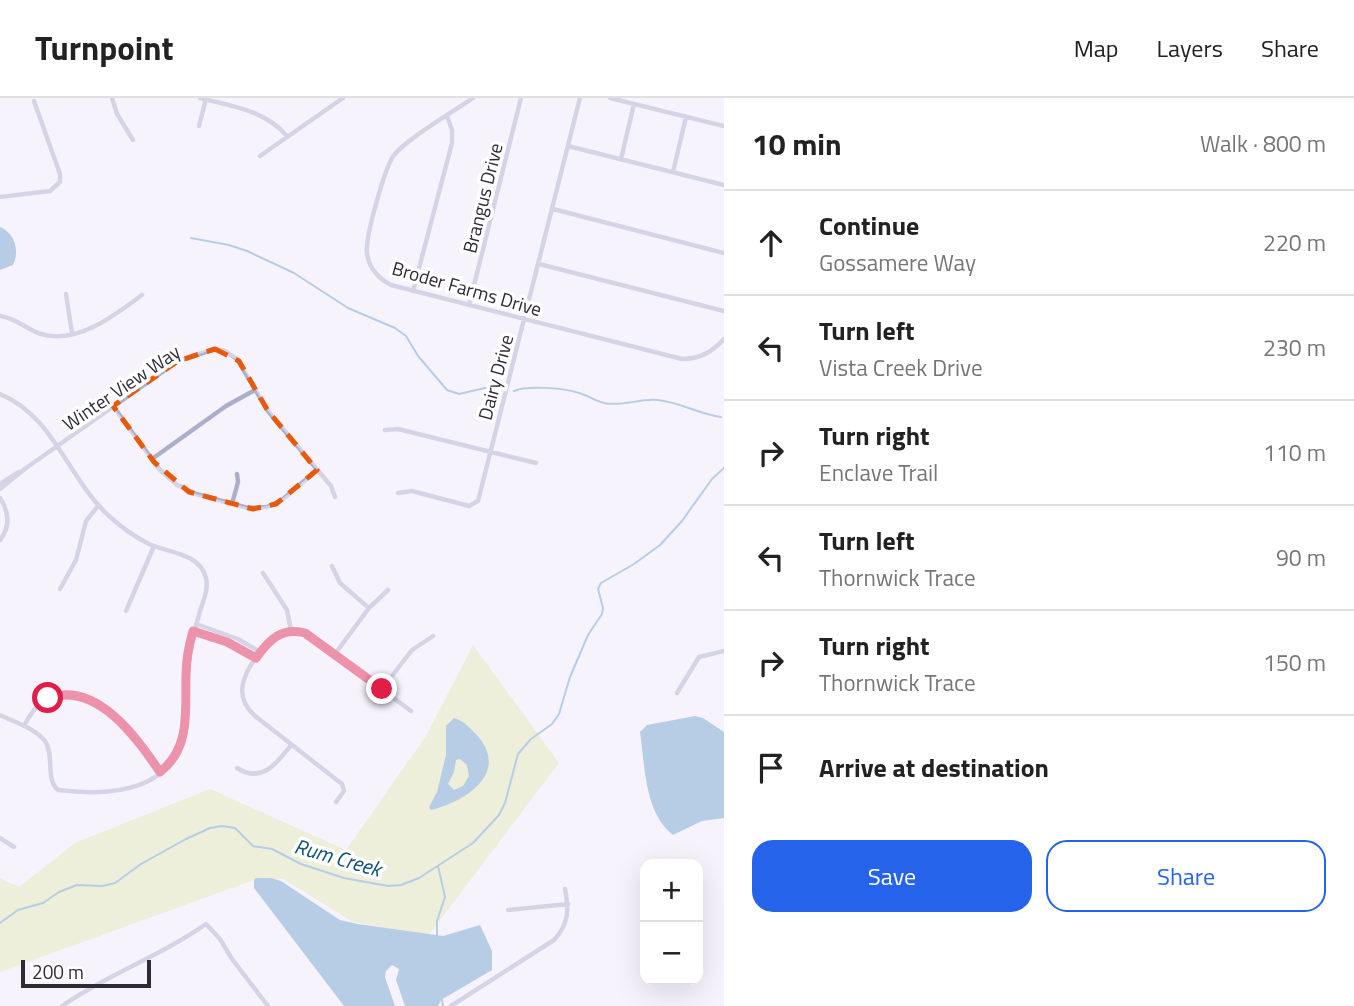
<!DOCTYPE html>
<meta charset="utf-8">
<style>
body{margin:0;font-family:"Titillium Web",sans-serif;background:#f6f6f6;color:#222}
.controls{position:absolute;right:21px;bottom:21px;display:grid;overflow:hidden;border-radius:14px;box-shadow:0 7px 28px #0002}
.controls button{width:63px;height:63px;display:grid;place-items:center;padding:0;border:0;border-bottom:2px solid #e0e0e0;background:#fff;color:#222;font:35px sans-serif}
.scale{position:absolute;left:21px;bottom:18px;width:130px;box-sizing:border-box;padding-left:7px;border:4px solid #2f2b35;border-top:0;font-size:19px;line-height:24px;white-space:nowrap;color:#2f2b35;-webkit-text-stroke:5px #fff;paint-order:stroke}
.stop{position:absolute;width:21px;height:21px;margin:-16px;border:5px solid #e11d48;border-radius:50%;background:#fff}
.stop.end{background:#e11d48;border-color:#fff;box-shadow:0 2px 7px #0008}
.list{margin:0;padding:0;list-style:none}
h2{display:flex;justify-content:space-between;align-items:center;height:91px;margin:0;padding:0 28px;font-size:30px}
h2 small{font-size:23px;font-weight:400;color:#767676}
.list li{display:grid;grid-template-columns:46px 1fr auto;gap:21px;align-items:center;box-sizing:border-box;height:105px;padding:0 28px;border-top:2px solid #e0e0e0}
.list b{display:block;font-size:26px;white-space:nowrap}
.list p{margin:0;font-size:23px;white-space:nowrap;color:#767676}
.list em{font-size:23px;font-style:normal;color:#767676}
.actions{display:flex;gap:14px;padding:21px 28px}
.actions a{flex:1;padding:16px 0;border:2px solid #2563eb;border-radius:21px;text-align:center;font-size:24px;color:#2563eb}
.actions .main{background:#2563eb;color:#fff}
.icon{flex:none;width:38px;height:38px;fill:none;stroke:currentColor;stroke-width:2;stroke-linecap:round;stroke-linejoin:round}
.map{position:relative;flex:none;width:724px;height:908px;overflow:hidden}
header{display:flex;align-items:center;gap:42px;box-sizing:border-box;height:98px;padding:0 35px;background:#fff;border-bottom:2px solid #e0e0e0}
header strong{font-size:33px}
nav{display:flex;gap:38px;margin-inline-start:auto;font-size:24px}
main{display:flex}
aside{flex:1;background:#fff}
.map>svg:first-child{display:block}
.green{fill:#dfebb0}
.water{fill:#69a1cb;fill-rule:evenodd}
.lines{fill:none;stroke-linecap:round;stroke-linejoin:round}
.stream{stroke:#69a1cb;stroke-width:2}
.minor{stroke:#acafca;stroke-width:4.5}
.route{stroke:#e11d48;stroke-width:9}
.marked{fill:none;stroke:#e8590c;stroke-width:5;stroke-dasharray:14 9;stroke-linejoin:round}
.labels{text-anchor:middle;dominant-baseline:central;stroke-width:7;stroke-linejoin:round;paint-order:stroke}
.street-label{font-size:19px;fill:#2f2b35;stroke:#fff}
.water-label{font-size:21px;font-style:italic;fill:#0a5078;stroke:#fff}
</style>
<header>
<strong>Turnpoint</strong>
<nav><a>Map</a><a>Layers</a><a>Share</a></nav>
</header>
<main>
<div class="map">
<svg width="724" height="908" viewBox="0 0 724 908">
<rect width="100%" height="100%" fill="#f7f3fd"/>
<path class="green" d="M473,547L559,665L428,838L353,824L283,781L254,782L0,874V780L19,789L75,745L210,691L346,752L426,638Z"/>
<path class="water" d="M0,129C15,135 20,153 13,167L0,172Z
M695,618L703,620L724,634V720L702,723L673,737C644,714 645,667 640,634L647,627Z
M454,620C464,623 469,629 476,636C511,674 467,703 431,712L429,709L437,694L446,657V628ZM460,661L467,667L469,678L463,688L454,692L448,686L454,674L456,662Z
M256,780H271L281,783L340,822L358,826L443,838L480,827L492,853V872L441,902L438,908H405L396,882L399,871L392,867L386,873L385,879L395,908H344L254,790V782Z"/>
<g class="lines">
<path class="stream" d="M191,140L229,147L247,153L294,175L348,210L395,230L406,238L418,258L447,292L459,296L485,290H501
M514,293C527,287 565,290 579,295C588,297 594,303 604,305C622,309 640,300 658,302C679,304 699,316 721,319
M0,825L18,812L43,805L59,794L77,787L102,788L115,785L141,766L186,741L210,730L222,728L235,730L253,748L272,751L301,766L344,780L388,788L401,787L419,780L473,745L499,717L505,705L518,656L531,641L552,626L559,616L570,579L588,537L602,516L603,510L598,491L601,485L634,466L660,447L682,423L712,381L724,370
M437,840V823L445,799L438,768
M442,902L443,908"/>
<path class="minor" d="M112,0L117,16L133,42
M200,0C231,8 265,12 287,38
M473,0C453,14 408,40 394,57C385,69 365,139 367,155C368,169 379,181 391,187L682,261C700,261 712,254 724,241
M610,0L724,28
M199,28L206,1
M568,48L724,87
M260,58L343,0
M621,61L634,6
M673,74L686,19
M0,99L50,93L60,84V76L34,3
M553,111L724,155
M539,166L724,213
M413,193L452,45V32L447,18
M66,196L72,235
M469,207L521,0
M0,218C16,220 26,231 41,236C77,247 115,217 142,197
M0,296C53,317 69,382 109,418C121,429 135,439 149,446C169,455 200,455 206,480C209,492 202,505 199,517C186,559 187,590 185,633C173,695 108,698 58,692C45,681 55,658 45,643C35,630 14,624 0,617
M113,308L159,371L177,387L196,396L248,410L267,409L282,402L317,372
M385,332L398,331L536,365
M152,361L226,308L255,292
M0,386L19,374
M0,391L26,370L178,263L215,251L225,253L237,261L268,313L331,388L335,399
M398,395L412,393L469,408L478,403L580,0
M0,400C9,414 11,428 0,442
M232,406L238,384L237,376
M332,468L340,485L369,510
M263,475L287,512L291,532
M60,491L76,462L86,423L98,408
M126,513L154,448
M196,526L238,541L260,554
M193,533L227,544L255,560
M335,556L369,510L388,492
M382,591L412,552L433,538
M677,595L699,559L724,553
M24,628C34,608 46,596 70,598C80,598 89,599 97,604C121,620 144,651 160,674
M237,670C262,686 277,665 291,647
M336,704L344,693L342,686L255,618C234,599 242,579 256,559C264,548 272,538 285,533H297L310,537L411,613
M0,740L14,749
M508,812L568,806
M62,908C108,876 161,858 206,826L220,841L232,861L268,908
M451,908L554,842C569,826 569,811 565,791"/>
</g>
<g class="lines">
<path class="route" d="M48,600C97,583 136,639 160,674C191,650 185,613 186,577C186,562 189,547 193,533L227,544L256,560C269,542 281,529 305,535L382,591"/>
</g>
<path d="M0 0H724V908H0ZM215,251L239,263L268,313L317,372L276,406L253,411L189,394L154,364L113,308L178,263Z" fill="#f7f3fd" fill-opacity=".55" fill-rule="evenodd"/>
<path class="marked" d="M215,251L239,263L268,313L317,372L276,406L253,411L189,394L154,364L113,308L178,263Z"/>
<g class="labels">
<g class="street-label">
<text transform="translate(482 100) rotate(-76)">Brangus Drive</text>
<text transform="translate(467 190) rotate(16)">Broder Farms Drive</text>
<text transform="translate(495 279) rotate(-75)">Dairy Drive</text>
<text transform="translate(121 289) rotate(-34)">Winter View Way</text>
</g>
<g class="water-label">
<text transform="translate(338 759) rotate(16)">Rum Creek</text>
</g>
</g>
</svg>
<div class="controls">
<button>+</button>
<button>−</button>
</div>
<div class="scale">200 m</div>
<div class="stop" style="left:48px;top:600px"></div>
<div class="stop end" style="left:382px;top:591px"></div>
</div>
<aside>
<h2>10 min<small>Walk · 800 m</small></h2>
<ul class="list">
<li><svg class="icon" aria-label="ahead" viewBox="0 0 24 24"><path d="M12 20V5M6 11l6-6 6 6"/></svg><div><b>Continue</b><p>Gossamere Way</p></div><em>220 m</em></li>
<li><svg class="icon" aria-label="left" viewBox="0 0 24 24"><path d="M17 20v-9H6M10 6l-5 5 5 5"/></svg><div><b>Turn left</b><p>Vista Creek Drive</p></div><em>230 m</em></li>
<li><svg class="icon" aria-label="right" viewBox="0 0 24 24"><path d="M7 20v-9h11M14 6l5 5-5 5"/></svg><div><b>Turn right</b><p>Enclave Trail</p></div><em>110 m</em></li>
<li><svg class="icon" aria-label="left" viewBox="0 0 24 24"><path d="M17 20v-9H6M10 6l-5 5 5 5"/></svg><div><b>Turn left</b><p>Thornwick Trace</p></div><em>90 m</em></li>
<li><svg class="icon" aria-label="right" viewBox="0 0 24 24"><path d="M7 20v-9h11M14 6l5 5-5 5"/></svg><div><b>Turn right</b><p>Thornwick Trace</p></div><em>150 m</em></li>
<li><svg class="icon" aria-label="arrive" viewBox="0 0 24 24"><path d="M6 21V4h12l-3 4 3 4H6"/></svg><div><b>Arrive at destination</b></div></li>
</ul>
<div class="actions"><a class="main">Save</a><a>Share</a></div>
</aside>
</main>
